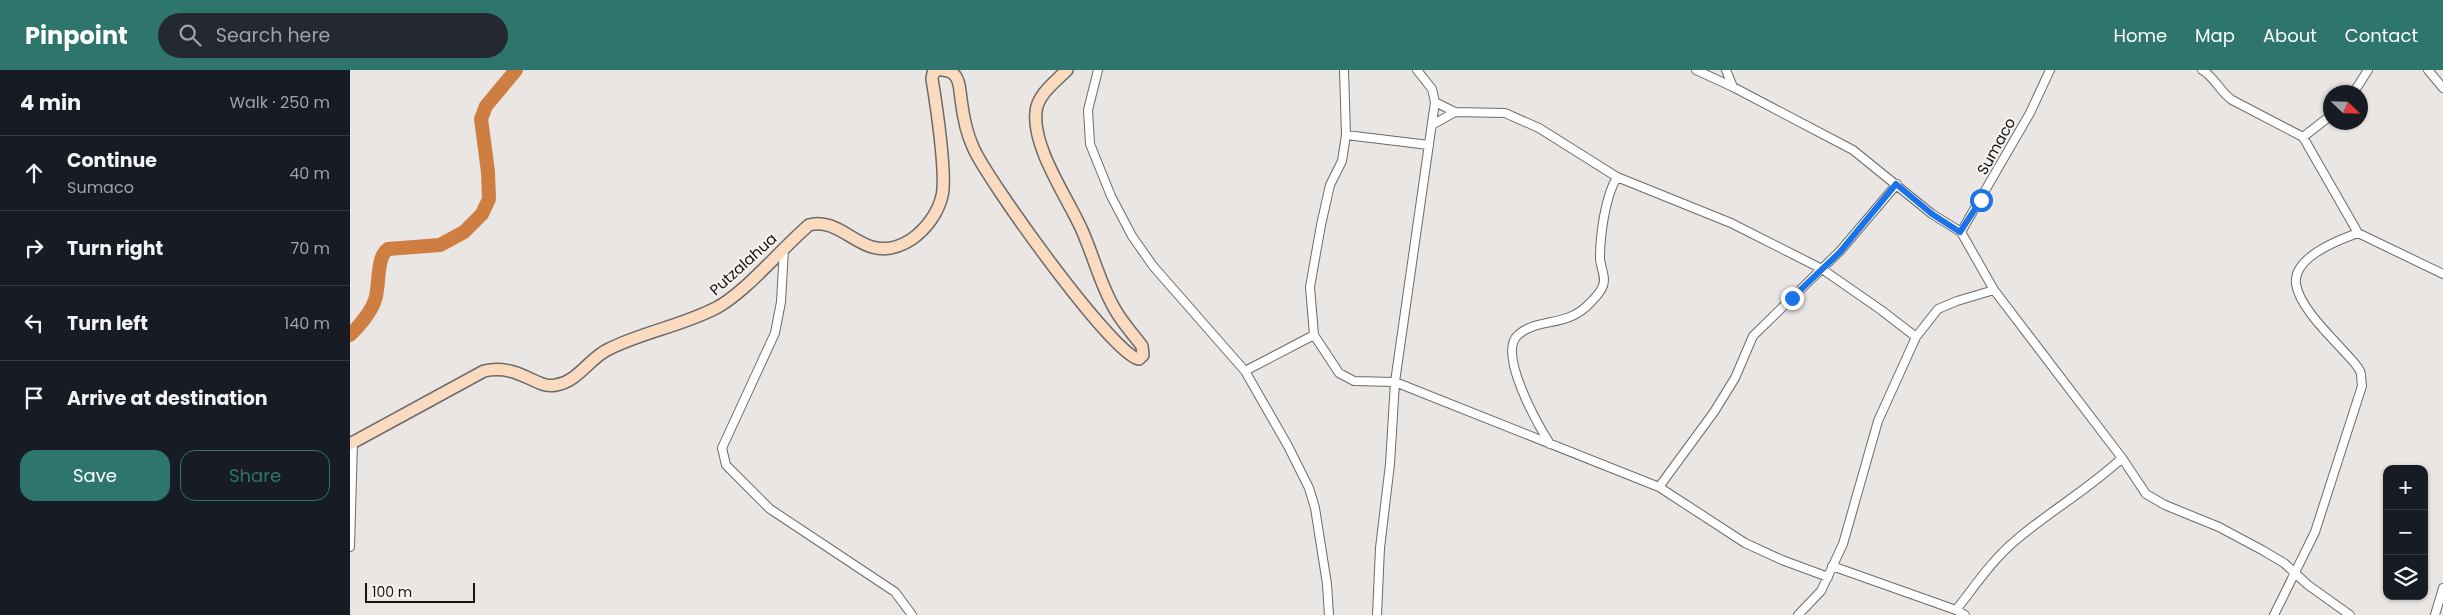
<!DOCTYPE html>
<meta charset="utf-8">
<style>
body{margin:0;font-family:Poppins,sans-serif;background:#242831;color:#f1f3f6}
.controls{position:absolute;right:15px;bottom:15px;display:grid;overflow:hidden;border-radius:10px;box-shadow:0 1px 4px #0004}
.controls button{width:45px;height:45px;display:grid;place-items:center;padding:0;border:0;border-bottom:1px solid #363941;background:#171b24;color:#f1f3f6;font:25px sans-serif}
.compass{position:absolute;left:1973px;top:15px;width:45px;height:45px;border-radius:50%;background:#171b24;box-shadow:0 1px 4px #0004;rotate:113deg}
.scale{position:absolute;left:15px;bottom:12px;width:110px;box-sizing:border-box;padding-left:5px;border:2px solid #151413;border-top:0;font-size:14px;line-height:18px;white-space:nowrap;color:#151413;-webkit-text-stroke:4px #f6f3f1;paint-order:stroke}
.stop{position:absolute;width:15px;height:15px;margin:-11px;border:4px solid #1a73e8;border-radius:50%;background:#fff}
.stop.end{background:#1a73e8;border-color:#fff;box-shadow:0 1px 5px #0008}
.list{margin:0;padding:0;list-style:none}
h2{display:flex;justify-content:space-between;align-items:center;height:65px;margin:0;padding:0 20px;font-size:21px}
h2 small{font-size:16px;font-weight:400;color:#9ea1a6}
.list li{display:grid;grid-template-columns:32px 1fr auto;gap:15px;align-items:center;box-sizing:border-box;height:75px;padding:0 20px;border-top:1px solid #363941}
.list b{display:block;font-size:19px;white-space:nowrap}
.list p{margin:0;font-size:16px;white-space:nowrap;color:#9ea1a6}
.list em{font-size:16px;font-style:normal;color:#9ea1a6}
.actions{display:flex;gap:10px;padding:15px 20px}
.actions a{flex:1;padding:11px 0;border:1px solid #2e756d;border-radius:15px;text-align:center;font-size:18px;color:#2e756d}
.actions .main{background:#2e756d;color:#fff}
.icon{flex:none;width:28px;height:28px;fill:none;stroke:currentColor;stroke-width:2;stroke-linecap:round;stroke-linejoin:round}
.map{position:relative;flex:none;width:2093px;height:545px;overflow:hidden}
header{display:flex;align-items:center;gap:30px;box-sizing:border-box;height:70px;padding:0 25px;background:#2e756d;color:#fff}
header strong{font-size:24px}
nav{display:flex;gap:28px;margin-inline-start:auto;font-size:18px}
.search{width:350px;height:45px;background:#242831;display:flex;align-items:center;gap:12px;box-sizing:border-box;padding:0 18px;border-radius:28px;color:#9ea1a6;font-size:19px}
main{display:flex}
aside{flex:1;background:#171b24}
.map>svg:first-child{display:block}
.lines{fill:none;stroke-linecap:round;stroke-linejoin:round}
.river{stroke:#ce7e40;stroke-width:14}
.street-casing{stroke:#6d6b69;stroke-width:10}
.secondary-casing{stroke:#6d6b69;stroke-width:14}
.street{stroke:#fff;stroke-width:8}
.secondary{stroke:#fadbc0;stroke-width:11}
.route{stroke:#1a73e8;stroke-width:6}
.labels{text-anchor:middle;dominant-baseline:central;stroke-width:4;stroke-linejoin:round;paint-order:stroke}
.street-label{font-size:15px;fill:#151413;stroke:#f6f3f1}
</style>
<header>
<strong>Pinpoint</strong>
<div class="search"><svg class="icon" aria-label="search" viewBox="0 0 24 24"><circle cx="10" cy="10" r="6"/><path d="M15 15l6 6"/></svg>Search here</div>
<nav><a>Home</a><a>Map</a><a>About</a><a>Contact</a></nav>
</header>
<main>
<aside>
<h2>4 min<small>Walk · 250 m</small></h2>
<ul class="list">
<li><svg class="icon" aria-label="ahead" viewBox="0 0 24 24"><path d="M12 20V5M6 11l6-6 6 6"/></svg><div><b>Continue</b><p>Sumaco</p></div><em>40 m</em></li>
<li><svg class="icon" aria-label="right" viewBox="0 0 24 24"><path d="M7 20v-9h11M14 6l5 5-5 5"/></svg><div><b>Turn right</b></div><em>70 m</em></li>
<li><svg class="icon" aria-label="left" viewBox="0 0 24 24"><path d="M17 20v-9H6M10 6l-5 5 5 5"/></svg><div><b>Turn left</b></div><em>140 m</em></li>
<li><svg class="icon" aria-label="arrive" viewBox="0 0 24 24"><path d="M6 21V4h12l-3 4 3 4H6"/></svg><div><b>Arrive at destination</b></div></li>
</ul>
<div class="actions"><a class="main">Save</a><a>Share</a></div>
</aside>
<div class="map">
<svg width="2093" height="545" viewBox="0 0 2093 545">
<rect width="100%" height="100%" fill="#e9e6e4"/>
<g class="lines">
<path class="river" d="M0,265C9,256 21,242 25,230C30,215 26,187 38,179L90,175L114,162L132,144L139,129L138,102L131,49L136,36L166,0"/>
<defs>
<path id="street" d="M748,0L738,40L740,74L761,126L782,166L803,196L895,301L938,376L959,418L965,438L977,514L979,545
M994,0L996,65L992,91L980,115L971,155L960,217L964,265L989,303L1004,311L1045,312L1309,417L1395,473L1432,490L1478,507
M1346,0L1383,17L1503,80L1582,144L1611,162L1644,220L1772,388L1796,424L1815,435L1869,457L1912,480L1934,493L1958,515L2000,545
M1376,0L1383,17
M1852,0C1864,6 1870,22 1882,30L1953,67L1980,46
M2078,0L2093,18
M2004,22L2018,0
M1085,32L1105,42L1155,43L1189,58L1267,107L1381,153L1472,199L1531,240L1566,267
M1082,55L1105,42
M996,65L1079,75
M1953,67L2008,163L2093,204
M1611,162L1680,43L1700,0
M434,179L431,232L425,263L372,378L376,395L420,439L545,522L562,545
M895,301L964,265
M1200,374C1188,355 1147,283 1168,265C1188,247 1217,258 1240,233C1244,229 1249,224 1252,218C1257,209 1251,199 1250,189C1250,165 1255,127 1267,107
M1309,417L1364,342L1385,308L1403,266L1490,181L1547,114
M0,477L3,372
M1482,496L1606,540L1615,545
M1606,540C1625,516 1642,490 1666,470C1700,441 1739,419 1772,388
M1027,545L1030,478L1040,394L1045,312L1085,32L1082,19L1067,0
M1448,545L1471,521L1493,474L1528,351L1566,267L1588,239L1607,231L1644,220
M1924,545L1965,462L2012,316C2011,312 2012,305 2010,301C2006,293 1996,284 1990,277C1976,262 1949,235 1946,214C1943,187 1988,170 2008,163
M2085,545L2093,518"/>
<path id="secondary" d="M593,0C599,1 603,2 606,7C610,12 610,23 611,29C613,46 616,62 623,77C635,107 764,287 789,289L793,285L792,276C782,263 770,250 763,236C749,211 743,184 731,158C717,127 682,77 686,42C687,25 705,12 717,0
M0,374L134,301C169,293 187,320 206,315C229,311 239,288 259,279C293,262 331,256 366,238C395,223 432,178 459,155C483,148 501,171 522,177C536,181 550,177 562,169C576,159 588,143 592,126C597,105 586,33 582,9L583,3L588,0"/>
</defs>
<use href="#street" class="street-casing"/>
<use href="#secondary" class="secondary-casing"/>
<use href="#street" class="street"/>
<use href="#secondary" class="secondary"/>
</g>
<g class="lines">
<path class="route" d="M1442,228L1490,182L1546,114L1582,144L1610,162L1631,130"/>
</g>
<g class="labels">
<g class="street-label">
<text transform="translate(1646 76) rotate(-61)">Sumaco</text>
<text transform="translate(393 194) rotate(-42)">Putzalahua</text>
</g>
</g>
</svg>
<div class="controls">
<button>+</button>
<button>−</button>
<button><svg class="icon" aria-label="layers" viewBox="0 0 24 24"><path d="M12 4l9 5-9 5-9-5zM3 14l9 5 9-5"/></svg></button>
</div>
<svg class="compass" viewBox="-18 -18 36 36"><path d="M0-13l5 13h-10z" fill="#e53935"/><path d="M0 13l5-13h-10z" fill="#9ea1a6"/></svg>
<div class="scale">100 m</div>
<div class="stop" style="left:1631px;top:130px"></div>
<div class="stop end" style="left:1442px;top:228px"></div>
</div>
</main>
